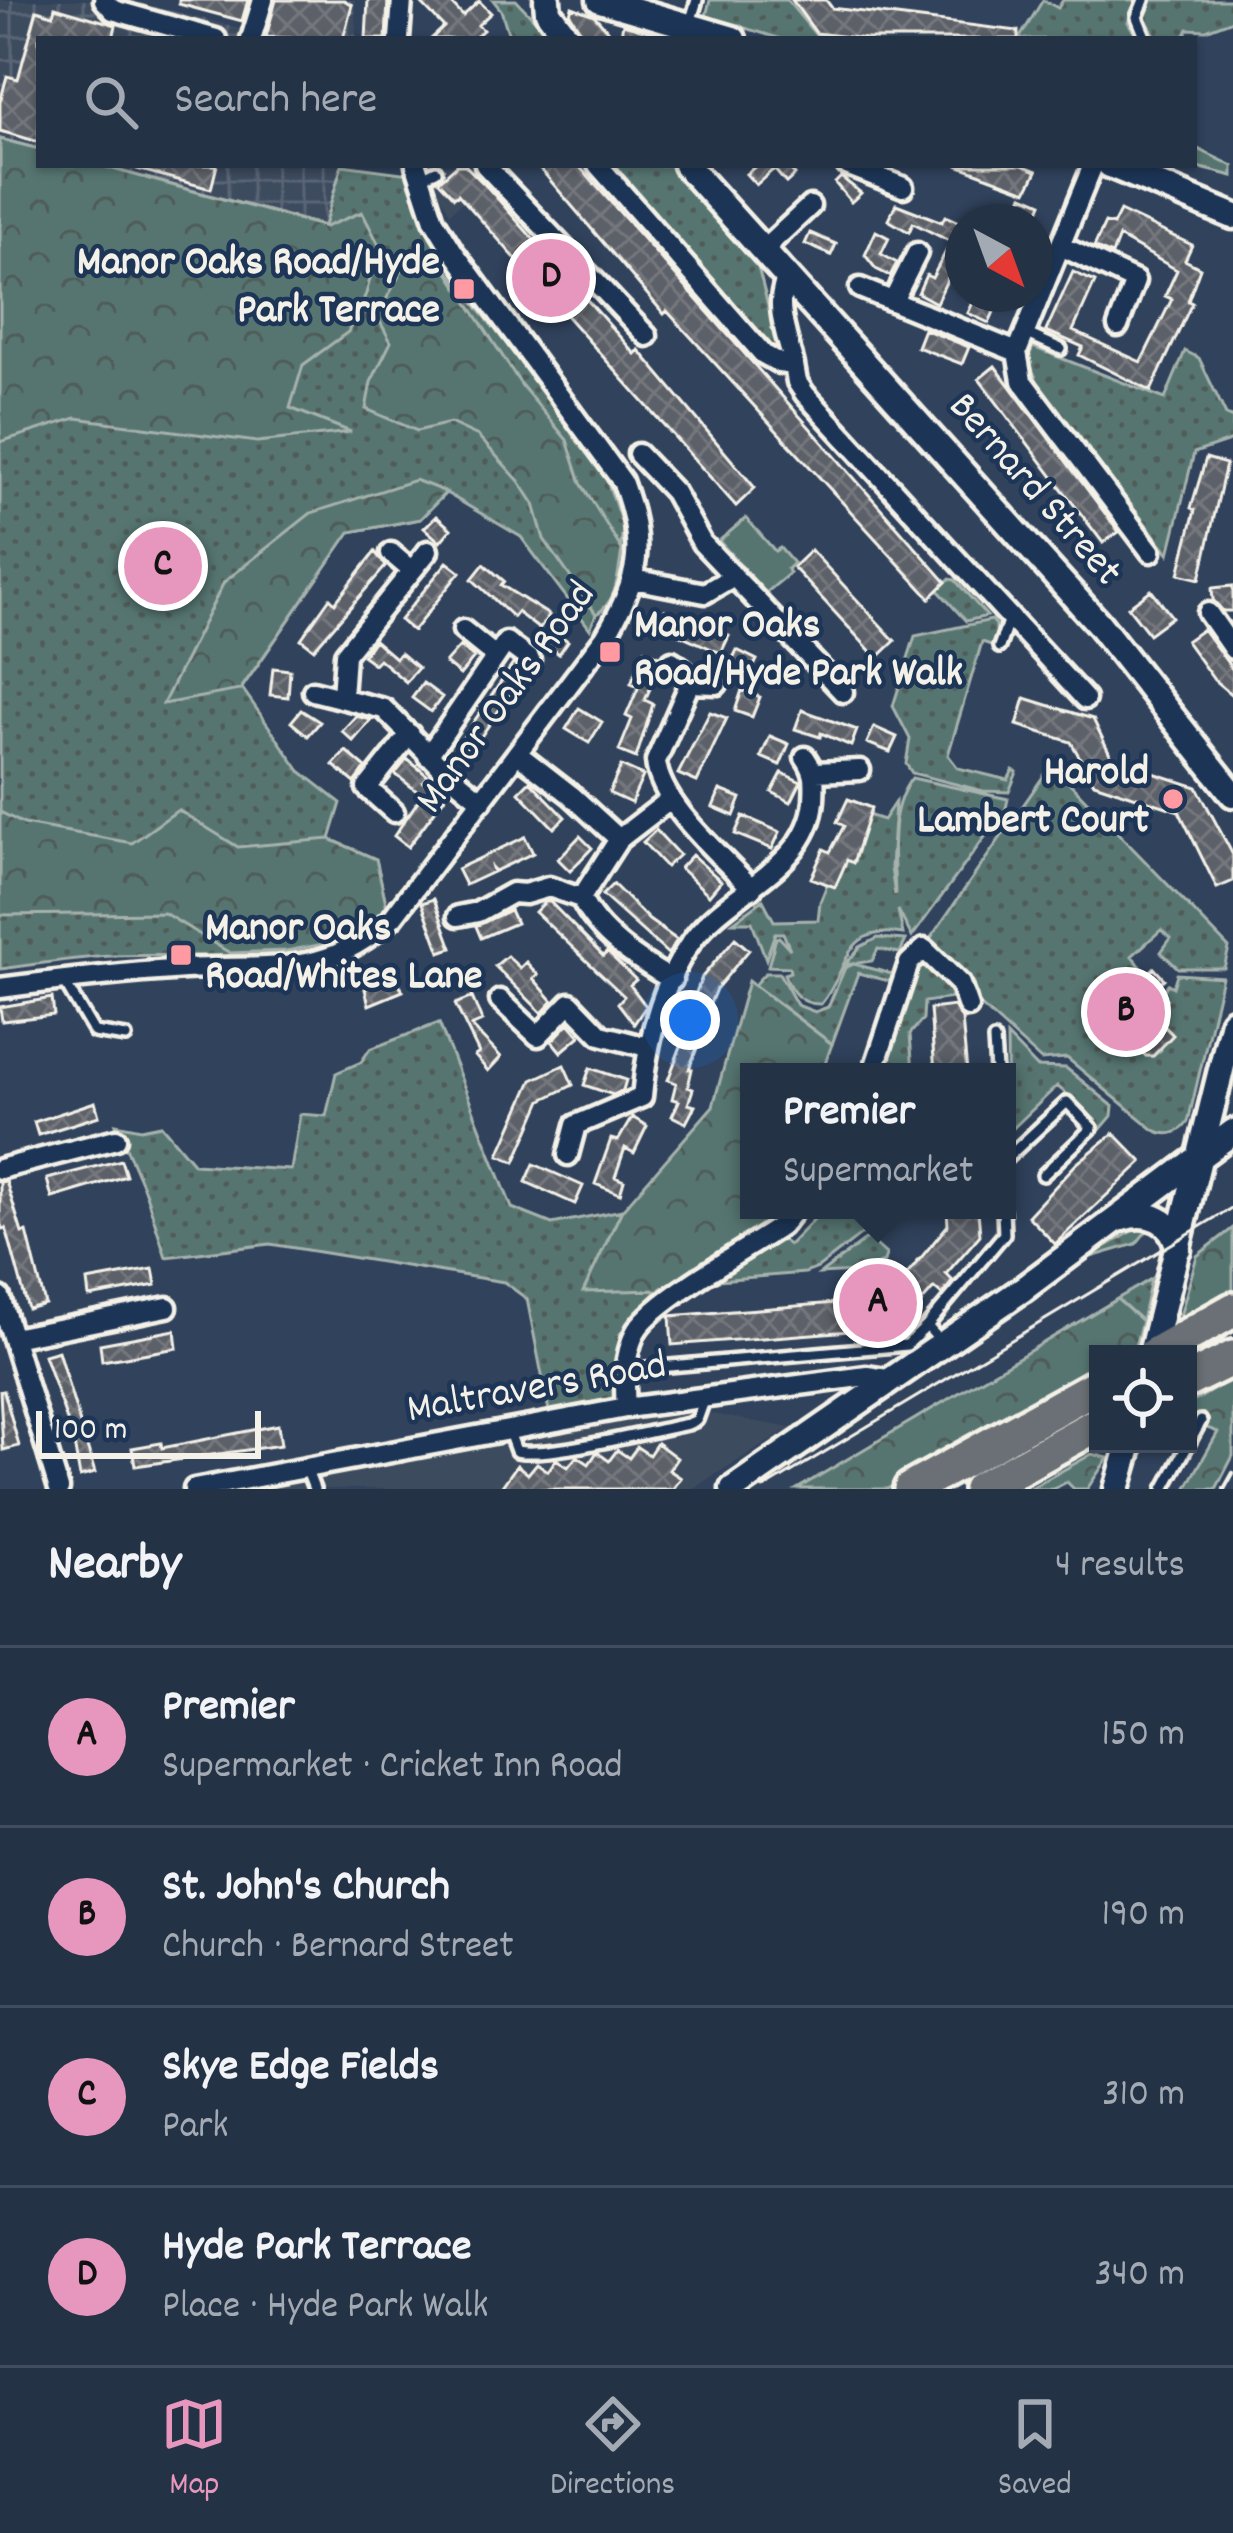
<!DOCTYPE html>
<meta charset="utf-8">
<style>
body{margin:0;font-family:Dekko,sans-serif;background:#2c3a4c;color:#f1f3f6}
.controls{position:absolute;right:36px;bottom:36px;display:grid;overflow:hidden;border-radius:0px;box-shadow:0 3px 9px #0004}
.controls button{width:108px;height:108px;display:grid;place-items:center;padding:0;border:0;border-bottom:3px solid #414d5e;background:#243245;color:#f1f3f6;font:60px sans-serif}
.compass{position:absolute;left:945px;top:204px;width:108px;height:108px;border-radius:50%;background:#243245;box-shadow:0 3px 9px #0004;rotate:139deg}
.scale{position:absolute;left:36px;bottom:30px;width:225px;box-sizing:border-box;padding-left:12px;border:6px solid #f4f1e8;border-top:0;font-size:33px;line-height:42px;white-space:nowrap;color:#f4f1e8;-webkit-text-stroke:9px #1d3557;paint-order:stroke}
.you{position:absolute;left:690px;top:1020px;width:42px;height:42px;margin:-30px;border:9px solid #fff;border-radius:50%;background:#1a73e8;box-shadow:0 0 0 18px #1a73e833}
.badge{display:grid;place-items:center;width:78px;height:78px;border-radius:50%;background:#e797bd;color:#111;font-size:39px;font-weight:700}
.pin{position:absolute;translate:-50% -50%;border:6px solid #fff;box-shadow:0 3px 12px #0006}
.popup{position:absolute;left:740px;top:1063px;width:276px;height:156px;box-sizing:border-box;display:grid;place-content:center;border-radius:0px;background:#243245;filter:drop-shadow(0 3px 9px #0005);font-size:39px;white-space:nowrap;color:#a3aab3}
.popup b{font-size:45px;color:#f1f3f6}
.popup::after{content:'';position:absolute;left:50%;top:100%;margin-left:-24px;border:24px solid transparent;border-top-color:#243245}
.list{margin:0;padding:0;list-style:none}
h2{display:flex;justify-content:space-between;align-items:center;height:156px;margin:0;padding:0 48px;font-size:51px}
h2 small{font-size:39px;font-weight:400;color:#a3aab3}
.list li{display:grid;grid-template-columns:78px 1fr auto;gap:36px;align-items:center;box-sizing:border-box;height:180px;padding:0 48px;border-top:3px solid #414d5e}
.list b{display:block;font-size:45px;white-space:nowrap}
.list p{margin:0;font-size:39px;white-space:nowrap;color:#a3aab3}
.list em{font-size:39px;font-style:normal;color:#a3aab3}
.icon{flex:none;width:66px;height:66px;fill:none;stroke:currentColor;stroke-width:2;stroke-linecap:round;stroke-linejoin:round}
.map{position:relative;flex:none;width:1233px;height:1489px;overflow:hidden}
.search{position:absolute;background:#243245;box-shadow:0 3px 9px #0004;left:36px;right:36px;top:36px;height:132px;display:flex;align-items:center;gap:30px;box-sizing:border-box;padding:0 42px;border-radius:0px;color:#a3aab3;font-size:45px}
.sheet{height:876px;background:#243245}
nav{display:flex;justify-content:space-around;align-items:center;box-sizing:border-box;height:168px;border-top:3px solid #414d5e;background:#243245;font-size:33px;color:#a3aab3}
nav a{display:grid;justify-items:center;gap:6px}
nav .on{color:#e797bd}
.map>svg:first-child{display:block}
.built{fill:#3d4b5f}
.industrial{fill:url(#industrial-grid)}
.green{fill:url(#green-dots);stroke:#a6b2ac;stroke-width:3}
.forest{fill:url(#forest-crowns);stroke:#a6b2ac;stroke-width:3}
.pitch{fill:#577471;stroke:#a6b2ac;stroke-width:3}
.building{fill:url(#building-cross-hatch);stroke:#f4f1e8;stroke-width:3}
.lines{fill:none;stroke-linecap:round;stroke-linejoin:round}
.lane-casing{stroke:#f4f1e8;stroke-width:18}
.street-casing{stroke:#f4f1e8;stroke-width:27}
.secondary-casing{stroke:#f4f1e8;stroke-width:33}
.highway-casing{stroke:#f4f1e8;stroke-width:42}
.lane{stroke:#1d3557;stroke-width:9}
.street{stroke:#1d3557;stroke-width:18}
.secondary{stroke:#1d3557;stroke-width:24}
.highway{stroke:#6b6f75;stroke-width:33}
.tram{stroke:#f4f1e8;stroke-width:3}
.rail{stroke:#f4f1e8;stroke-width:4.5}
.poi-dot{fill:#ff9aa2;stroke:#1d3557;stroke-width:4.5}
.labels{text-anchor:middle;dominant-baseline:central;stroke-width:9;stroke-linejoin:round;paint-order:stroke}
.poi-label{font-size:42px;font-weight:bold;fill:#f4f1e8;stroke:#1d3557;text-anchor:end}
.street-label{font-size:42px;fill:#f4f1e8;stroke:#1d3557}
</style>
<div class="map">
<svg width="1233" height="1489" viewBox="0 0 1233 1489">
<defs>
<pattern id="industrial-grid" width="8" height="8" patternUnits="userSpaceOnUse" patternTransform="scale(3)"><rect width="8" height="8" fill="#3d4b5f"/><path d="M0 4h8M4 0v8" fill="none" stroke="#5a6576"/></pattern>
<pattern id="green-dots" width="8" height="8" patternUnits="userSpaceOnUse" patternTransform="scale(3)"><rect width="8" height="8" fill="#577471"/><path d="M2 2h.1M6 6h.1" fill="none" stroke="#4f5c59" stroke-width="1.8" stroke-linecap="round"/></pattern>
<pattern id="forest-crowns" width="20" height="18" patternUnits="userSpaceOnUse" patternTransform="scale(3)"><rect width="20" height="18" fill="#577471"/><path d="M2 6a3 3 0 1 1 6 0M12 15a3 3 0 1 1 6 0" fill="none" stroke="#4f5c59"/></pattern>
<pattern id="building-cross-hatch" width="8" height="8" patternUnits="userSpaceOnUse" patternTransform="scale(3)"><rect width="8" height="8" fill="#5c6067"/><path d="M0 0l8 8M0 8l8-8" fill="none" stroke="#74777d"/></pattern>
</defs>
<rect width="100%" height="100%" fill="#30425c"/>
<filter id="ink" filterUnits="userSpaceOnUse"><feTurbulence type="fractalNoise" baseFrequency=".00833" numOctaves="2"/><feDisplacementMap in="SourceGraphic" scale="24" xChannelSelector="R" yChannelSelector="G"/><feConvolveMatrix kernelMatrix="1 2 1 2 8 2 1 2 1" color-interpolation-filters="sRGB"/></filter>
<g filter="url(#ink)">
<path class="built" d="M425,165H472L484,182L450,213Z
M617,1397L791,1428L692,1489H239L299,1480V1460Z"/>
<path class="industrial" d="M0,0H128L260,33L270,0H355L356,39H39V149L0,138Z
M98,165H342L325,227Z"/>
<path class="green" d="M493,0H516L553,39H510L501,10Z
M710,0H787L816,35L842,39H781L706,16Z
M1043,0L1058,8L1063,0H1138L1128,22L1138,39H1019Z
M1152,0H1233V20L1206,30L1188,29L1183,39H1157L1144,16Z
M0,139L39,149V165H98L324,226L342,165L410,174L442,263L534,378L606,477L623,527L617,582L608,607L596,614L590,629L521,537L446,493L420,519L350,532L242,688L300,771L341,803L330,839L376,859L387,908C317,971 198,952 111,956C74,958 37,964 0,969Z
M604,165H670L755,256L780,351L766,346Z
M1033,347L1165,399L1185,351L1199,358L1226,415L1233,418V440L1194,453L1169,554L1039,386L1028,358Z
M949,579L955,580L987,616L966,621L938,590Z
M992,620L996,625L997,647L982,642L948,755L958,768L1008,780L1013,770L1017,772L1009,792L983,791L912,773L906,764L910,739L893,706L915,636Z
M1047,771L1059,772L1229,948L1224,968H1178L1161,952L1171,938L1161,930L1132,956L1147,974L1123,1036L1136,1024L1144,1033L1137,1047L1146,1056H1153L1161,1050V1044L1171,1033L1163,1025L1154,1026L1145,1016L1168,984L1173,987L1177,974L1222,977L1188,1122C1180,1134 1167,1137 1154,1130L1067,1058L1041,1060L979,1004L977,994L930,939Z
M912,778L1008,799L1006,808L912,937L898,910L903,934C840,925 851,969 821,1004C801,1005 791,992 784,974L790,972L789,967L768,966L776,938L779,937L790,949L783,933H775L766,959L752,922H733L763,900L774,921L818,920L820,902L827,885L835,886L847,860L854,862L868,815L883,820L895,802L891,868L895,895C894,857 887,810 912,778Z
M878,938L906,940L900,953L878,949L872,961L845,965L860,947Z
M854,964L892,974L893,982L858,973L832,1044L754,985L765,973H779L797,1005L815,1012L828,1007L845,968Z
M929,964L960,997L924,1002L923,1019L910,1034L913,1072H880L914,973L918,966Z
M439,1023L512,1208L552,1224L622,1210L584,1291L658,1290L620,1334L617,1397L549,1411L527,1299L504,1282L270,1244L166,1257L146,1194L116,1124L141,1129L161,1125L194,1164L291,1170L300,1114L326,1116L336,1073L361,1062L370,1049Z
M1007,1036L1037,1067L1066,1068L1113,1106L1112,1116L1100,1130L1086,1110L1057,1086L1008,1133Z
M823,1210H851L871,1227L818,1268L805,1273L717,1280L779,1238L789,1245Z
M1140,1227L1149,1228L1136,1244L1084,1259Z
M868,1238L886,1254L884,1262L855,1272L820,1274Z
M1151,1279L1142,1321L1117,1299Z"/>
<path class="forest" d="M0,139L39,149V165H98L325,227L362,212L379,245L366,294L348,332L303,365L290,408L351,432L257,442L76,418L0,442Z
M1194,147L1233,166V176L1189,165H1194Z
M442,263L522,386L567,440L581,483L622,550C618,573 618,602 596,614L544,539L534,504L519,481L478,436L450,423L417,431L366,409L371,382L391,342L377,316L404,267Z
M415,480L446,492L420,519L350,532L240,690L163,704L224,582L311,513Z
M178,810L238,847L330,839L376,859L387,908L346,940L286,951L230,953L164,913L0,915V812L24,824L132,843Z
M748,981L832,1044L822,1072H749V1210H780L738,1244L658,1290L583,1292L622,1210L713,1106Z
M1233,1228V1300L1176,1330L1197,1256Z
M1117,1299L1142,1321L1134,1350L1127,1354H1098V1370L887,1489H797Z
M1233,1378V1456L1216,1489H1186L1218,1432L1188,1421V1405Z
M1092,1454L1108,1458L1087,1489H1074L1067,1482L1053,1489H1029Z"/>
<path class="pitch" d="M746,518L775,551L780,548L793,563L787,569L790,573L766,593L719,541Z"/>
<path class="building" d="M179,0H248L242,21L179,4Z
M276,0H344L352,5L343,39L266,37Z
M368,0H388L386,39H366Z
M418,0H448L463,16L479,1L491,13L478,25L483,30L473,39H431L444,27Z
M792,0H826L832,8L1018,31V39H866L816,33Z
M55,7L116,25L113,39H39V142L0,131V102L7,76L18,79L37,10L53,15Z
M572,7L594,15L615,39H585L570,14Z
M623,24L672,38V39H620Z
M138,165H217L211,189L137,169Z
M457,165H465L489,189L635,354L639,350L755,488L736,506L458,194L454,197L439,181Z
M537,165H578L946,582L930,598L667,311L664,314Z
M757,165H786L795,175L786,183L774,169L756,185L746,174Z
M957,165H1022L1037,171L1027,191Z
M841,177L861,193L851,202L835,183Z
M1023,195L1042,203L1034,222H1012Z
M896,204L942,222L945,216L961,223L963,219V247L936,303L918,293L926,275L932,278L951,242L913,223L909,232L888,220Z
M1120,211L1192,245L1185,260L1200,268L1188,301L1192,303L1151,391L1079,355L1083,347L1046,331L1073,272L1095,282L1073,331L1141,362L1172,299L1165,296L1177,270L1119,237L1112,255L1094,247L1105,223L1113,225Z
M876,231L889,238L881,254L897,263L890,276L876,269L865,255Z
M810,233L836,244L831,255L805,244Z
M977,294L1000,298L989,323L968,313Z
M924,329L969,347L962,364L917,347Z
M995,366L1119,532L1103,543L979,379Z
M1206,458L1226,464L1200,579L1179,574L1195,510L1191,508Z
M436,516L451,529L440,542L424,528Z
M811,550L895,641L877,658L793,567Z
M375,552L386,566L314,649L301,639L330,598L335,603Z
M447,562L460,572L413,631L400,620Z
M484,564L504,581L501,585L549,615L539,629L517,612L513,617L472,579Z
M1233,586V611H1223L1213,600L1212,588Z
M1151,590L1172,617L1149,634L1128,607Z
M665,610L729,636L721,653L658,625Z
M551,629L568,641L559,654L542,641Z
M1203,629L1233,670V696L1214,680L1186,641Z
M374,640L395,658L400,653L418,668L406,682L379,659L374,664L363,656Z
M460,646L474,658L460,675L445,663Z
M645,650L660,656V666L645,700L653,704L636,758L619,751L632,719L626,716L639,686L631,683Z
M737,650L757,660L750,674L730,664Z
M513,664L525,672L471,751L460,742Z
M273,668L290,670L288,697L270,695Z
M423,683L442,697L431,712L412,698Z
M742,690L760,697L752,717L735,711Z
M1025,698L1093,719L1113,760L1197,787L1233,855V881L1217,888L1179,811L1094,783L1071,742L1017,725Z
M579,708L602,722L589,743L566,729Z
M301,710L320,722L308,736L291,722Z
M802,710L857,730L851,746L821,733L820,737L795,729Z
M710,712L727,718L697,782L678,774Z
M356,716L371,720L353,741L342,731Z
M874,727L897,737L890,752L867,743Z
M770,736L789,744L780,765L761,757Z
M346,751L366,768L355,783L333,765Z
M407,759L428,776L423,782L445,797L408,847L394,836L422,795L395,774Z
M621,766L643,776L631,803L609,793Z
M782,773L801,782L791,802L772,792Z
M530,781L565,817L554,828L519,792Z
M720,790L741,798L734,816L713,807Z
M848,799L871,808L853,863L847,860L835,887L811,878L824,849L830,852L844,826L837,822Z
M743,816L780,832L772,849L735,834Z
M656,830L679,855L666,867L643,842Z
M580,836L592,848L570,871L558,859Z
M525,837L533,853L495,871L492,868L493,872L465,885L457,869Z
M692,855L721,881L709,895L680,868Z
M613,884L649,920L677,940L668,954L602,895Z
M434,899L452,948L440,952L422,903Z
M545,902H550L603,956L607,952L636,980L630,985L646,1006L634,1024L618,1003L624,996L535,912Z
M510,910L516,923L481,938L476,926Z
M735,938L749,950L716,989L699,1030L703,1032L689,1069H692L688,1087L693,1089L688,1104L695,1106L686,1123L672,1116L679,1101L672,1099L676,1083L668,1080L691,1020L686,1018L702,977Z
M507,956L520,968L526,962L538,975L533,978L553,1001L542,1013L495,966Z
M1154,968L1164,979L1155,987L1166,999L1140,1021L1163,1025L1173,1035L1153,1056H1146L1137,1047V1023L1123,1036L1098,1008L1141,970L1146,976Z
M392,970L403,991L369,1005L365,989L374,985L371,978Z
M472,997L482,1021L471,1026L501,1057L488,1071L475,1056L479,1053L455,1004Z
M52,998L54,1015L2,1021L0,1007Z
M954,1006L962,1019L967,1072H935L930,1009Z
M569,1023L580,1036L561,1052L552,1041Z
M564,1065L573,1085L542,1100L515,1162L499,1155L532,1080Z
M590,1068L626,1080L623,1090L613,1095L584,1085Z
M95,1102L99,1116L38,1135L34,1122Z
M632,1117L647,1126L634,1153L625,1148L615,1177L624,1181L620,1194L595,1184L611,1139L618,1141Z
M1114,1133L1142,1162L1055,1244L1028,1216L1076,1164Z
M121,1160L126,1176L52,1198L47,1179Z
M534,1164L583,1186L575,1204L526,1182Z
M6,1181L22,1233L27,1232L45,1304L28,1309L6,1228L2,1229L0,1222V1182Z
M947,1210H978L980,1235L946,1274L953,1281L942,1295L934,1288L900,1327L672,1345L670,1316L887,1299L948,1225Z
M153,1269L156,1285L89,1297L87,1281Z
M175,1330L177,1348L102,1361L100,1344Z
M58,1351L95,1473L80,1477L73,1438L44,1355Z
M0,1391H4L19,1446L3,1450Z
M278,1425L281,1445L135,1466L132,1448L161,1443L162,1448Z
M657,1443L677,1458L669,1470L681,1478L673,1489H500L517,1465L528,1474L537,1463L548,1471L556,1459L568,1467L577,1456L589,1464L597,1452L609,1461L617,1450L629,1458L637,1447L649,1455Z"/>
<g class="lines">
<defs>
<path id="lane" d="M1144,0L1137,17L1146,39
M689,26L697,0
M419,179L436,171
M1023,332L1061,349
M999,647L1010,616
M65,983L94,1032L126,1037
M994,1040L996,1072
M1007,1158L1067,1102L1092,1128L1043,1175
M927,1326L1004,1234L1003,1210
M625,1370L907,1345L927,1326L940,1341
M509,1432L516,1451C547,1458 651,1431 688,1424L697,1420L705,1398
M306,1468L314,1489
M1164,1489L1201,1421"/>
<path id="street" d="M104,0L113,10L216,39
M251,39L263,0
M399,39L402,0
M485,165L647,336
M598,165L763,354L779,363L794,365L797,382L805,394L1085,699
M847,165L903,187
M1093,165L1017,352L1022,381L1151,552
M1061,246L1135,281L1118,326
M764,249L810,206
M789,276C771,300 788,339 794,365
M860,288L1017,352
M894,299L917,253
M638,454L674,492L702,543L843,692
M391,553L412,571
M633,579L705,593L734,576
M1208,613L1233,649
M463,630L495,656
M672,661L682,668L690,683L717,684
M690,683L656,761C659,804 723,857 752,889
M313,691L384,709L444,770L482,801
M342,697L345,654L428,551
M518,754L571,795L619,839L581,898C597,934 639,961 672,980
M428,756L506,642L530,660
M816,772L860,770
M394,812L367,788L410,734
M619,839L671,799
M458,916L478,912L512,893L525,894L549,887L581,898
M0,988C61,980 123,973 185,969C269,964 326,980 393,917L605,637C640,577 646,546 622,481L453,251L434,220L416,165
M500,1000L538,1036L570,1003L601,1035L647,1047
M873,1072L909,963L924,949L960,984L968,1007
M568,1155L576,1125L642,1097C647,1042 660,984 694,938C729,891 809,867 814,800C815,781 816,773 805,757
M0,1169L116,1139
M0,1297L59,1489
M13,1338L167,1307
M626,1408C624,1382 624,1357 635,1333C649,1303 749,1248 781,1226L794,1210
M194,1489L626,1408L867,1376L894,1380"/>
<path id="secondary" d="M547,0L548,12L568,39
M600,0L733,39
M686,165L1098,623L1233,794
M1110,165L1233,216
M1122,1218C1148,1210 1174,1219 1178,1249
M1151,1354L1233,1021
M733,1489L1023,1289L1233,1132
M1117,1489L1130,1444"/>
<path id="highway" d="M1155,1354L1233,1310
M1188,1380L1233,1358
M911,1489L1098,1385
M980,1489L1098,1424"/>
</defs>
<use href="#lane" class="lane-casing"/>
<use href="#street" class="street-casing"/>
<use href="#secondary" class="secondary-casing"/>
<use href="#highway" class="highway-casing"/>
<use href="#lane" class="lane"/>
<use href="#street" class="street"/>
<use href="#secondary" class="secondary"/>
<use href="#highway" class="highway"/>
<path class="tram" d="M763,1489L1233,1207"/>
<path class="rail" d="M1224,1489L1233,1473"/>
</g>
</g>
<g class="poi-dot">
<rect x="452" y="277" width="24" height="24" rx="6"/>
<rect x="598" y="640" width="24" height="24" rx="6"/>
<circle cx="1173" cy="799" r="12"/>
<rect x="169" y="943" width="24" height="24" rx="6"/>
</g>
<g class="labels">
<g class="poi-label">
<text x="440" y="265">Manor Oaks Road/Hyde<tspan x="440" dy="48">Park Terrace</tspan></text>
<text x="634" y="628" text-anchor="start">Manor Oaks<tspan x="634" dy="48">Road/Hyde Park Walk</tspan></text>
<text x="1149" y="775">Harold<tspan x="1149" dy="48">Lambert Court</tspan></text>
<text x="205" y="931" text-anchor="start">Manor Oaks<tspan x="205" dy="48">Road/Whites Lane</tspan></text>
</g>
<g class="street-label">
<text transform="translate(1033 491) rotate(49)">Bernard Street</text>
<text transform="translate(508 699) rotate(-54)">Manor Oaks Road</text>
<text transform="translate(537 1390) rotate(-10)">Maltravers Road</text>
</g>
</g>
</svg>
<div class="controls">
<button><svg class="icon" aria-label="locate" viewBox="0 0 24 24"><circle cx="12" cy="12" r="6"/><path d="M12 2v4M12 18v4M2 12h4M18 12h4"/></svg></button>
</div>
<svg class="compass" viewBox="-18 -18 36 36"><path d="M0-13l5 13h-10z" fill="#e53935"/><path d="M0 13l5-13h-10z" fill="#a3aab3"/></svg>
<div class="scale">100 m</div>
<div class="you"></div>
<div class="pin badge" style="left:878px;top:1303px">A</div>
<div class="popup"><b>Premier</b>Supermarket</div>
<div class="pin badge" style="left:1126px;top:1012px">B</div>
<div class="pin badge" style="left:163px;top:566px">C</div>
<div class="pin badge" style="left:551px;top:278px">D</div>
<div class="search"><svg class="icon" aria-label="search" viewBox="0 0 24 24"><circle cx="10" cy="10" r="6"/><path d="M15 15l6 6"/></svg>Search here</div>
</div>
<section class="sheet">
<h2>Nearby<small>4 results</small></h2>
<ul class="list">
<li><span class="badge">A</span><div><b>Premier</b><p>Supermarket · Cricket Inn Road</p></div><em>150 m</em></li>
<li><span class="badge">B</span><div><b>St. John's Church</b><p>Church · Bernard Street</p></div><em>190 m</em></li>
<li><span class="badge">C</span><div><b>Skye Edge Fields</b><p>Park</p></div><em>310 m</em></li>
<li><span class="badge">D</span><div><b>Hyde Park Terrace</b><p>Place · Hyde Park Walk</p></div><em>340 m</em></li>
</ul>
</section>
<nav>
<a class="on"><svg class="icon" aria-label="map" viewBox="0 0 24 24"><path d="M3 6l6-2 6 2 6-2v14l-6 2-6-2-6 2zM9 4v14M15 6v14"/></svg>Map</a>
<a><svg class="icon" aria-label="directions" viewBox="0 0 24 24"><path d="M12 3l9 9-9 9-9-9zM9 14v-3h6M13 9l2 2-2 2"/></svg>Directions</a>
<a><svg class="icon" aria-label="saved" viewBox="0 0 24 24"><path d="M7 4h10v16l-5-4-5 4z"/></svg>Saved</a>
</nav>
